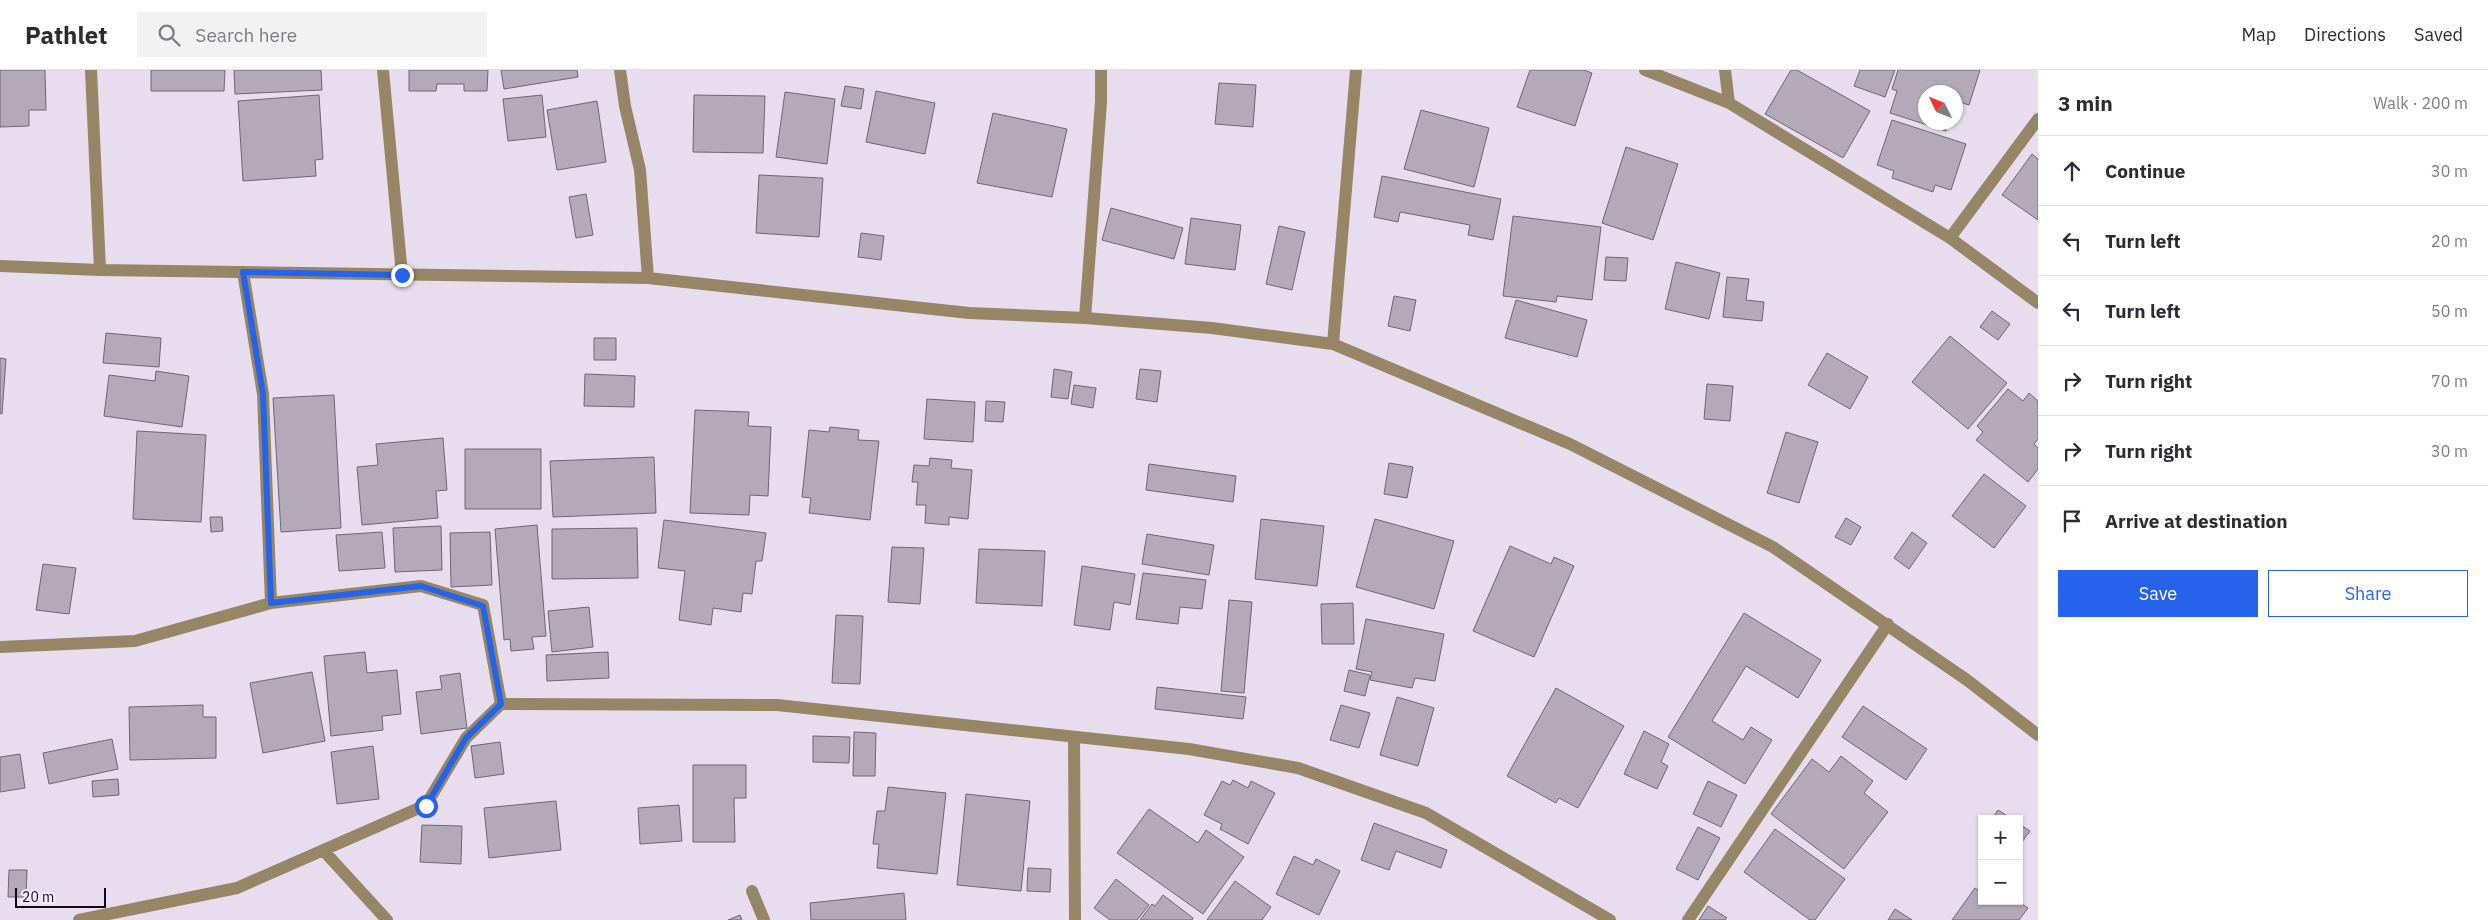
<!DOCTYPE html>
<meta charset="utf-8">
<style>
body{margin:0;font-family:"IBM Plex Sans",sans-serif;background:#f2f2f3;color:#2b2b33}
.controls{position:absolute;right:15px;bottom:15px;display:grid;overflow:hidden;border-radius:0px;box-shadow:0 1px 4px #0004}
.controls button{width:45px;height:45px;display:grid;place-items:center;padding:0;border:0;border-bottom:1px solid #e1e1e2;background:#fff;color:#2b2b33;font:25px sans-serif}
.compass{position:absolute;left:1918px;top:15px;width:45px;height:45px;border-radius:50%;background:#fff;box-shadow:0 1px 4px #0004;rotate:313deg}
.scale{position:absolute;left:15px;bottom:12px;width:91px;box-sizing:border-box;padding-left:5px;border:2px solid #0e0b10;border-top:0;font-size:14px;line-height:18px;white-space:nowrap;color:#0e0b10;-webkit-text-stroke:4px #f4eafb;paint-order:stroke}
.stop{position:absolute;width:15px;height:15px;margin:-11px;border:4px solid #2563eb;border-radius:50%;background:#fff}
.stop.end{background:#2563eb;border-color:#fff;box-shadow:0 1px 5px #0008}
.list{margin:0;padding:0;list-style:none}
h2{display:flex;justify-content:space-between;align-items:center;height:65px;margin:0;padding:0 20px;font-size:21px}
h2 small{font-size:16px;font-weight:400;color:#7c7c81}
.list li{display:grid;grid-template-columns:32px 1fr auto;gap:15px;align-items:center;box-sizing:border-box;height:70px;padding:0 20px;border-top:1px solid #e1e1e2}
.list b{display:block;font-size:19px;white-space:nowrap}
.list em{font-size:16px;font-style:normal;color:#7c7c81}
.actions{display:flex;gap:10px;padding:15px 20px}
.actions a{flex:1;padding:11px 0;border:1px solid #2563eb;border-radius:0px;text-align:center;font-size:18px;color:#2563eb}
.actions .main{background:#2563eb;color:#fff}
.icon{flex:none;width:28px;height:28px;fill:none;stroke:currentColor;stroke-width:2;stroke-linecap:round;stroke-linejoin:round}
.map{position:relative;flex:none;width:2038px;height:850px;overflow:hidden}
header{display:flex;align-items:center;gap:30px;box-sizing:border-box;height:70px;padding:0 25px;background:#fff;border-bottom:1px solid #e1e1e2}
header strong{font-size:24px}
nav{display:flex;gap:28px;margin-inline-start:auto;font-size:18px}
.search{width:350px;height:45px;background:#f2f2f3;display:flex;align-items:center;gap:12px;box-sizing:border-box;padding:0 18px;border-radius:0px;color:#7c7c81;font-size:19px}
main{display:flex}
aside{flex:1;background:#fff}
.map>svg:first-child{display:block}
.building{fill:#b2a9b9;stroke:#6e6674}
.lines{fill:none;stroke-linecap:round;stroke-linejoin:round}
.minor{stroke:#968665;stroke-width:12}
.route{stroke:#2563eb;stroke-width:6}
</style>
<header>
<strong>Pathlet</strong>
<div class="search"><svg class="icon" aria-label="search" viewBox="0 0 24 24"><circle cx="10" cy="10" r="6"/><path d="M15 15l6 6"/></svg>Search here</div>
<nav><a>Map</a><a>Directions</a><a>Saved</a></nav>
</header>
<main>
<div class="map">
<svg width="2038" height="850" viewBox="0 0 2038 850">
<rect width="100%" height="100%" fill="#e7ddee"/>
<path class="building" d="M0,0H45L46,40H29V56L0,57Z
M151,0H225L224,21H151Z
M234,0H321L322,20L235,24Z
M409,0H488L487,21H464V14H437L436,21H409Z
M501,0H577L578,7L504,19Z
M1530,0H1584L1592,3L1575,56L1517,37Z
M1791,0H1797L1870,41L1843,88L1765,44Z
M1860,0H1895L1885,27L1854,16Z
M1898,0H1980L1969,35L1956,31V22H1926V52H1948L1946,61L1890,43L1897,21L1892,19Z
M1219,13L1256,15L1253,57L1215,54Z
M845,16L864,19L861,39L841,36Z
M876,21L935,33L925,84L866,72Z
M785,22L835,29L827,94L776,87Z
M319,25L323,89L315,90L316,106L243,111L238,31Z
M542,25L546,67L508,71L503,29Z
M694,25L765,26L763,83L693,82Z
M597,31L606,92L557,100L547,40Z
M1421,40L1489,58L1474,117L1404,99Z
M993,43L1067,59L1052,127L977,113Z
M1892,50L1966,74L1951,120L1935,115L1933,122L1892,108L1894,101L1877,95Z
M1626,77L1678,94L1653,170L1602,153Z
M2032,84L2038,89V150L2002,125Z
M759,105L823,108L819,167L756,163Z
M1382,106L1501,129L1493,170L1468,165L1470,155L1400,142L1398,152L1374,147Z
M586,124L593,165L576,168L569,127Z
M1111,138L1183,158L1174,189L1102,170Z
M1513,146L1601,157L1592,230L1557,226L1556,232L1503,226Z
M1191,148L1241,155L1235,200L1185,194Z
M1279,156L1305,162L1292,220L1266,214Z
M861,163L884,166L881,190L858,187Z
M1606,187L1628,188L1626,211L1604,210Z
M1676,192L1720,203L1709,249L1665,239Z
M1727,207L1749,209L1746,230L1764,232L1762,251L1723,247Z
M1394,226L1416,230L1410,261L1388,256Z
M1516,230L1587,250L1577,287L1505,268Z
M1992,241L2010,254L1998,270L1980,257Z
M106,263L161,268L159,297L103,293Z
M1950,266L2007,313L1968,359L1912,312Z
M594,268H616V290H594Z
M1827,283L1868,307L1850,339L1808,315Z
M0,288L6,289L2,344L0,343Z
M1054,299L1072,302L1068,329L1051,327Z
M1140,299L1161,301L1157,332L1136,329Z
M156,301L189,306L182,357L104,346L109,305L155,311Z
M585,304L635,306L634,337L584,336Z
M1707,314L1733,316L1730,351L1704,349Z
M1074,315L1096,318L1093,338L1071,334Z
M2008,319L2023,331L2029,323L2038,331V369L2034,374L2038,378V399L2028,412L1976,370L1983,362L1977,356Z
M334,325L341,458L281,462L273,328Z
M927,329L975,332L973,372L924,369Z
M986,331L1005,332L1003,352L985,351Z
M695,340L749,342L748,356L771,357L768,426L750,425L749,445L690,443Z
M830,357L859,360L858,370L879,371L870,450L809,443L811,428L802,427L809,360L829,362Z
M137,361L206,365L201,452L133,449Z
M1786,362L1818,372L1799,433L1767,423Z
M443,368L447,420L436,421L438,448L362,455L357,397L378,395L376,374Z
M465,379H541V439H465Z
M654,387L656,443L553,447L550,391Z
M930,388L952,390L951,398L972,400L968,449L949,447V455L925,453L926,435H916L918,412H912L914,395L929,396Z
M1389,393L1413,397L1407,428L1384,424Z
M1149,394L1236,406L1233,432L1146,420Z
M1984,404L2026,436L1994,478L1952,446Z
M210,447H222L223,461L211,462Z
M1846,448L1861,457L1851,475L1835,467Z
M1261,449L1324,456L1317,516L1255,509Z
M1375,449L1454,471L1434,539L1356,517Z
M664,450L766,463L762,491H756L752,524L743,523L741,542L713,538L711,555L679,550L685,501L658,498Z
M537,455L546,566L532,567L534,579L511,581L510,569L504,570L495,459Z
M441,456L442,500L395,502L393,458Z
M637,458L638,508L552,509V459Z
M382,462L385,498L339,501L336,465Z
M490,462L492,515L451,517L450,463Z
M1912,462L1927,473L1909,499L1894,488Z
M1147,464L1214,475L1209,505L1142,494Z
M1510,476L1551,494L1554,487L1574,496L1534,587L1473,561Z
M892,477L924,478L920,534L888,532Z
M979,479L1045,481L1042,536L976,533Z
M43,494L76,498L69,544L36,540Z
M1082,496L1135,504L1130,535L1114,532L1110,560L1074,555Z
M1143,503L1206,510L1202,539L1180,537L1178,554L1136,549Z
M1229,530L1252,532L1244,623L1221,621Z
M1353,533L1354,574H1322L1321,534Z
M589,537L593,577L552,582L548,541Z
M1744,543L1821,590L1798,628L1746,596L1712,651L1743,670L1751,657L1772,670L1745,714L1668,667Z
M836,545L863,546L860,614L832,613Z
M1366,549L1444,564L1435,611L1415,608L1412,618L1370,610L1372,602L1356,599Z
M365,582L367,603L397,600L401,644L382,646L383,660L331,666L324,586Z
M608,582L609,608L547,611L546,585Z
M1349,600L1370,605L1365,626L1344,621Z
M312,602L325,671L263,683L250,613Z
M460,603L467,658L421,664L416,622L442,619L440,606Z
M1157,617L1246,627L1243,649L1155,639Z
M1556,618L1624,656L1578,738L1559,728L1556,733L1507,706Z
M1397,627L1434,638L1418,696L1380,685Z
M203,635V647H216V688L130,690L129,637Z
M1341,635L1370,643L1359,678L1330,670Z
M1863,636L1927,679L1906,710L1842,667Z
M1644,661L1669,674L1661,692L1668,696L1657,719L1624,704Z
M854,662L876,663L875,706H853Z
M813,666L850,667L849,693L813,692Z
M112,669L118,699L49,714L43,683Z
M500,672L504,704L475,708L471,676Z
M373,676L379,729L337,734L331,682Z
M20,684L25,718L0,722V687Z
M1841,686L1873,711L1864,723L1888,742L1844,799L1771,744L1812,689L1829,702Z
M693,695H746V728H734L735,772H693Z
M118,709L119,725L93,727L92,711Z
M1233,710L1248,718L1251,711L1275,723L1248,774L1220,759L1222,754L1204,745L1222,711L1230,715Z
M1708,711L1737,725L1721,757L1693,744Z
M888,717L946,723L937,804L877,798L879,774H873L877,741H885Z
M966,724L1030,731L1021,821L957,815Z
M556,731L561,780L489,788L484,738Z
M679,735L682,771L640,774L638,738Z
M1149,739L1198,773L1206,760L1244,787L1203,844L1117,783Z
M1998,740L2012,749H1992Z
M1374,753L1447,780L1441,798L1396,781L1389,800L1361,790Z
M2019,754L2030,761L2019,776Z
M422,755L462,756L461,794L420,792Z
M1698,757L1720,768L1698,810L1676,799Z
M1775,759L1845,809L1815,850H1810L1744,802Z
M1294,786L1313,795L1316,789L1340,801L1319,845L1276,824Z
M1028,798L1051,799L1050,822L1027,821Z
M9,800H27L26,827H8Z
M1116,809L1149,835L1137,850H1110L1094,838Z
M1235,811L1271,837L1262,850H1207Z
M1975,818L1982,823V831H2018L2028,838L2019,850H1952Z
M904,823L906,850H811L810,833Z
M1163,825L1193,848L1192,850H1140L1152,834L1155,836Z
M1708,836L1727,848L1725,850H1699Z
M1895,839L1912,850H1888Z
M740,845L742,850H728Z"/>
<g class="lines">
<path class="minor" d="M91,0L100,200
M383,0L402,205
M620,0L625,36L640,100L648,208
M1645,0L1729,33L1950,168L2038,233
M1725,0L1729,33
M1950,168L2038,49
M0,196L100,200L648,208L969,243L1085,248L1212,258L1333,274L1570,374L1773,477L1967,610L2038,665
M243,202L263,324L271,533
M1085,248L1101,32V0
M1333,274L1356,0
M0,577L135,571L271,533L421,516L483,535L501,634L466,668L426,735L237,818L79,850
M501,634L777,635L1189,679L1298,698L1426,743L1610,850
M1074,667L1075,850
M323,780L387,850
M752,821L764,850
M1688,850L1888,554"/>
</g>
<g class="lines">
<path class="route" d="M402,205L243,202L263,324L271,533L421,516L483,536L501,634L466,668L426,736"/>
</g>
</svg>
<div class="controls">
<button>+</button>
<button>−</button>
</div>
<svg class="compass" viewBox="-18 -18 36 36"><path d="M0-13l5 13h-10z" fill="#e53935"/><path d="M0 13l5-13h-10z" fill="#7c7c81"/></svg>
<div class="scale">20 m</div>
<div class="stop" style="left:426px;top:736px"></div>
<div class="stop end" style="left:402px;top:205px"></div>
</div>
<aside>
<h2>3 min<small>Walk · 200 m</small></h2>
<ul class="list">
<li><svg class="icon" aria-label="ahead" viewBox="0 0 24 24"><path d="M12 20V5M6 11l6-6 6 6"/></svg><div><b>Continue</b></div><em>30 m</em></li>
<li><svg class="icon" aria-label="left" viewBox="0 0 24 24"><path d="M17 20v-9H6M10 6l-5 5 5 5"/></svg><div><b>Turn left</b></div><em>20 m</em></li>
<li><svg class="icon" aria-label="left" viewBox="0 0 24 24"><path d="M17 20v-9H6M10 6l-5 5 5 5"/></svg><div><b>Turn left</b></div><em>50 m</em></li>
<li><svg class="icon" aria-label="right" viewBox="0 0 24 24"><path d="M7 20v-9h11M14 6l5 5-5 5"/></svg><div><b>Turn right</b></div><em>70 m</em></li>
<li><svg class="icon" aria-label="right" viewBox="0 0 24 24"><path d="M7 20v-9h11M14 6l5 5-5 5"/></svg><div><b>Turn right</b></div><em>30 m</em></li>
<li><svg class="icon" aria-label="arrive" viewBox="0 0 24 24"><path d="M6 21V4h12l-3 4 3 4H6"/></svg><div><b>Arrive at destination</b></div></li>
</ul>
<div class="actions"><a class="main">Save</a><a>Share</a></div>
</aside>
</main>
